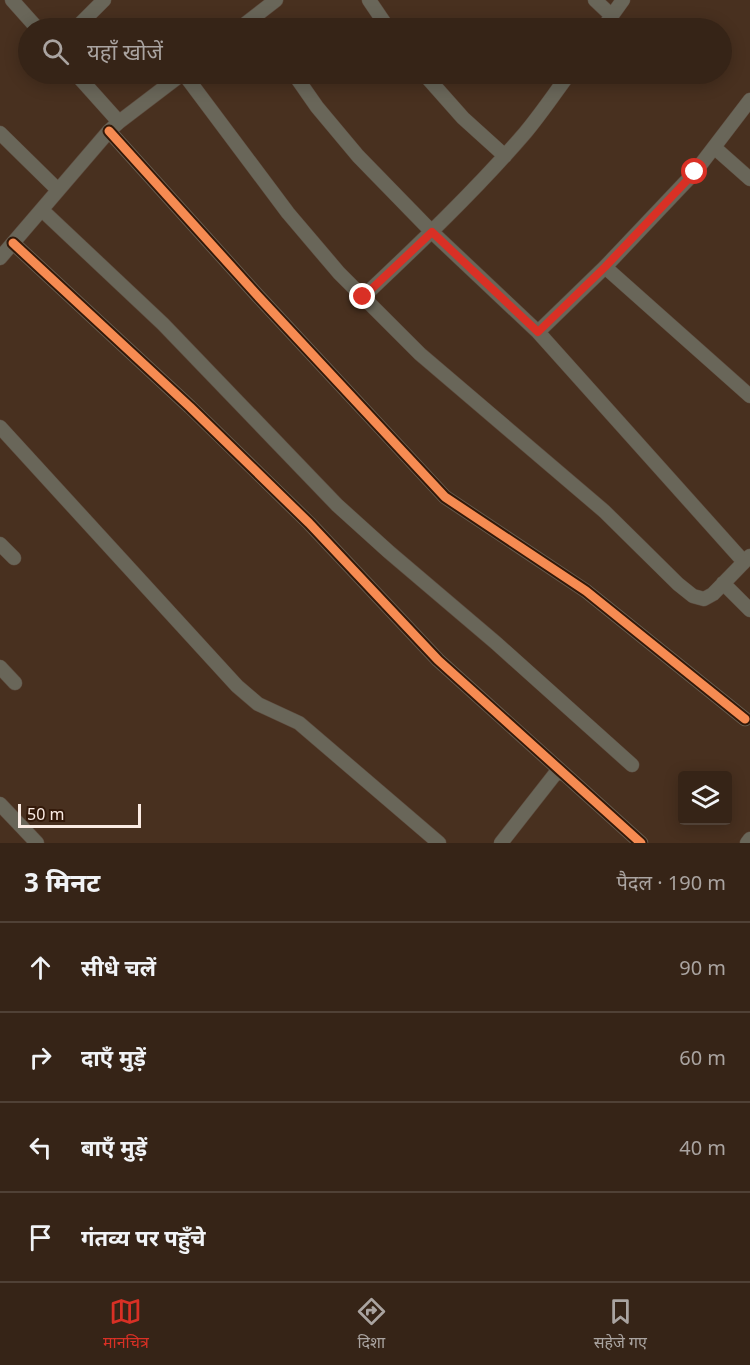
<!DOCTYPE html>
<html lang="hi">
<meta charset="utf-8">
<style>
body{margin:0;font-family:"Noto Sans","Noto Sans Devanagari",sans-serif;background:#3d2c20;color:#f1f3f6}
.controls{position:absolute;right:18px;bottom:18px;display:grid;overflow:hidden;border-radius:6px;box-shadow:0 3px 15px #0003}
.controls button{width:54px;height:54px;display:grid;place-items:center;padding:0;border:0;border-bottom:2px solid #504136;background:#362417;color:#f1f3f6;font:30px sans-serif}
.scale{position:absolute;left:18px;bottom:15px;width:123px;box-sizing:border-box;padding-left:6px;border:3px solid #faebe3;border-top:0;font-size:16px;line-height:21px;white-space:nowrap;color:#faebe3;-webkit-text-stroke:4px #331909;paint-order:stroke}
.stop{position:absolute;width:18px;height:18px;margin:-14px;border:4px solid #d93025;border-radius:50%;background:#fff}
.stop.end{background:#d93025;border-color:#fff;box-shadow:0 2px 6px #0008}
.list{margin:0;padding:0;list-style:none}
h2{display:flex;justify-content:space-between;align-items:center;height:78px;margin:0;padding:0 24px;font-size:26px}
h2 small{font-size:20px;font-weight:400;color:#aaa4a1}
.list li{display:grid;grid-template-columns:39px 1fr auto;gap:18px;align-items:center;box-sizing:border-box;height:90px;padding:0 24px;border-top:2px solid #504136}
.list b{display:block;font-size:22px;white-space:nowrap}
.list em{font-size:20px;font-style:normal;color:#aaa4a1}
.icon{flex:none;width:33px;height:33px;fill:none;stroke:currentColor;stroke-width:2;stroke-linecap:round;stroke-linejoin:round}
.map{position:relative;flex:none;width:750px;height:843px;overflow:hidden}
.search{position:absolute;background:#362417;box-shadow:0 3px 15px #0003;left:18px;right:18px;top:18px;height:66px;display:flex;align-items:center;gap:15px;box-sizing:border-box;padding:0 21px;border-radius:33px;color:#aaa4a1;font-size:22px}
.sheet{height:438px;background:#362417}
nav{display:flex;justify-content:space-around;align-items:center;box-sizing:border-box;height:84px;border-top:2px solid #504136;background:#362417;font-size:16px;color:#aaa4a1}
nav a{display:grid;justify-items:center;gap:3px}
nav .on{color:#d93025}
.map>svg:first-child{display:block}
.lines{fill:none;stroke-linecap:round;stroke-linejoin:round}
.street-casing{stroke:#5d4b3e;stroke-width:15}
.street{stroke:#696659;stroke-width:14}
.cycleway-casing{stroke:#331909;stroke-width:13}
.cycleway{stroke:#f68b52;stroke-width:9}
.route{stroke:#d93025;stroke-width:8}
</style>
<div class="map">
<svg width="750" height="843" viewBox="0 0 750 843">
<rect width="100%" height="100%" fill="#48301f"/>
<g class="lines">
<defs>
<path id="street" d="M12,0L37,28
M369,0L388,28
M595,0L612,16
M76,28L104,0
M240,28L276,0
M603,28L623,0
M76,74L119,122
M184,74L288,213L339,273L420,354L604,511L678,584L693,596L704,599L713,594L750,556
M294,74L317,107L358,156L432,232L538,332L744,562
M424,74L463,118L505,156
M109,131L257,295L445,497L586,591L745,719
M0,133L58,190
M715,148L750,179
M42,210L163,324L337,505L389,552L496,643L632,765
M13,243L190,407L309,523L438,660L641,843
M0,258L109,131L119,122L182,74
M605,267L750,396
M363,297C419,244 475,191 525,133C541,114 555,93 569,74
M538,332L605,267L695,172L750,100
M0,427L237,686L258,704L299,723L439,843
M0,544L14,558
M723,583L750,610
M0,667L15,683
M0,804L37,843
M501,843L559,769
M747,843L750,839"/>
</defs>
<use href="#street" class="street-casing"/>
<use href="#street" class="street"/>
<defs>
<path id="cycleway" d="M109,131L257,295L445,497L586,591L745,719
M13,243L190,407L309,523L438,660L641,843"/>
</defs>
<use href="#cycleway" class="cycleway-casing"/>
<use href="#cycleway" class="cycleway"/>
</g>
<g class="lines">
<path class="route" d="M363,297L432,232L538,332L605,267L695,172"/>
</g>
</svg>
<div class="controls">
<button><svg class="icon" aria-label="layers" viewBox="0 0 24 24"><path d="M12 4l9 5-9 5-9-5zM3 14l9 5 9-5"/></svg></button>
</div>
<div class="scale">50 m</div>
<div class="stop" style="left:695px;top:172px"></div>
<div class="stop end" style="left:363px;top:297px"></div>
<div class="search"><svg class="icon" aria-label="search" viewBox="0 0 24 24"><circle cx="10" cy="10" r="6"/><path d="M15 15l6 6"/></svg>यहाँ खोजें</div>
</div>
<section class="sheet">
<h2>3 मिनट<small>पैदल · 190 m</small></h2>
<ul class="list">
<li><svg class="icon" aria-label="ahead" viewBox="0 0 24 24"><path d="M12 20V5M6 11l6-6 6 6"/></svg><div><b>सीधे चलें</b></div><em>90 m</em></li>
<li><svg class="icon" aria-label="right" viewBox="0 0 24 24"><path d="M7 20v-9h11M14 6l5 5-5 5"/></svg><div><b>दाएँ मुड़ें</b></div><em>60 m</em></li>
<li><svg class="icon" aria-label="left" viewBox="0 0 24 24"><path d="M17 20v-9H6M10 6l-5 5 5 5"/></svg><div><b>बाएँ मुड़ें</b></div><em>40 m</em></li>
<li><svg class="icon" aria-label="arrive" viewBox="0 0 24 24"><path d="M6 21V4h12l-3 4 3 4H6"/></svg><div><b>गंतव्य पर पहुँचे</b></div></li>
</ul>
</section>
<nav>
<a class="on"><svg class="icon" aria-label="map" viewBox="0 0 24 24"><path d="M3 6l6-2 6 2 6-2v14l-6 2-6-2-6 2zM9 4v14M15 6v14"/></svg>मानचित्र</a>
<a><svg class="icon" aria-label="directions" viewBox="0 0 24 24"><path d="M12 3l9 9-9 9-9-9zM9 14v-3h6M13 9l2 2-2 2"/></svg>दिशा</a>
<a><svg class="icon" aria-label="saved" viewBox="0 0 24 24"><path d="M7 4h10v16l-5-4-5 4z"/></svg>सहेजे गए</a>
</nav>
